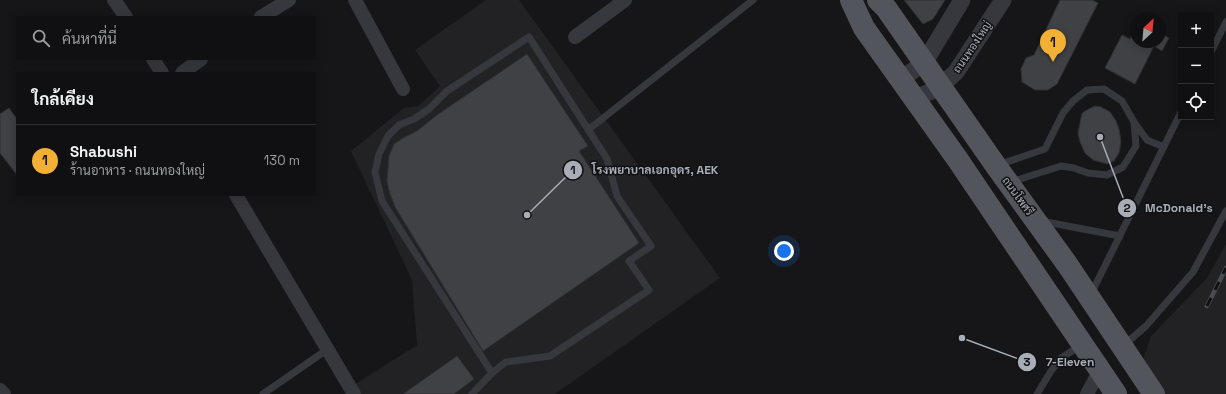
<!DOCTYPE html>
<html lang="th">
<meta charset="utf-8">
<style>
body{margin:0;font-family:"Space Grotesk",Sarabun,sans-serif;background:#19191b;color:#f1f3f6}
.controls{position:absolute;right:12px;top:12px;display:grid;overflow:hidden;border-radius:0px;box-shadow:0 2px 10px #0003}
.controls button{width:36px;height:36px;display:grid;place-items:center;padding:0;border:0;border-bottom:1px solid #303032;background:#101012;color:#f1f3f6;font:20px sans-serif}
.compass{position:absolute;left:1130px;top:12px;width:36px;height:36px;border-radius:50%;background:#101012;box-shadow:0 2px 10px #0003;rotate:26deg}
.you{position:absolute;left:784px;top:251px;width:14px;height:14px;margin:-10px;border:3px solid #fff;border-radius:50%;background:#1a73e8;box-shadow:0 0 0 6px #1a73e833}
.badge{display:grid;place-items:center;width:26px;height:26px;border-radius:50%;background:#f2b134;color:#111;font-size:13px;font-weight:700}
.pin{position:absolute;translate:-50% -33px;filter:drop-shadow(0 1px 2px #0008)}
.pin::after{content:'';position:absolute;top:21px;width:14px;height:12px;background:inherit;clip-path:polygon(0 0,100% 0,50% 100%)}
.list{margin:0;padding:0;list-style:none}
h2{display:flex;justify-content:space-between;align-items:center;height:52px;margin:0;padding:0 16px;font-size:17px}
h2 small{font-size:13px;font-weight:400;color:#9c9d9f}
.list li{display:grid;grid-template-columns:26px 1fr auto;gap:12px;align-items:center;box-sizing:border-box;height:72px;padding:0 16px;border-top:1px solid #303032}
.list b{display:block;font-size:15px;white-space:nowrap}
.list p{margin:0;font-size:13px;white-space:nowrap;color:#9c9d9f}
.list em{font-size:13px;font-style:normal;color:#9c9d9f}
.icon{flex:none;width:22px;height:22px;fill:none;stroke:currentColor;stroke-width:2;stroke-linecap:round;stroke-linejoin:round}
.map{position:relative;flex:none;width:1226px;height:394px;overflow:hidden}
.search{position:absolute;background:#101012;box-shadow:0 2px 10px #0003;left:16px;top:16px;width:300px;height:44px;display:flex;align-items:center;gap:10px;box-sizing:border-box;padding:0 14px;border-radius:0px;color:#9c9d9f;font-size:15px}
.panel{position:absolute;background:#101012;box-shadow:0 2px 10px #0003;left:16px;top:72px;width:300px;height:124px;border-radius:0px}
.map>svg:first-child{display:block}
.built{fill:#222225}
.building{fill:#404145;stroke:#303034}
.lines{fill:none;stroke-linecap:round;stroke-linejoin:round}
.service{stroke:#37383d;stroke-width:7}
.minor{stroke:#37383d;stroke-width:14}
.tertiary{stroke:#37383d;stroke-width:17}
.primary{stroke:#53555c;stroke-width:22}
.rail-casing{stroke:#4a4c52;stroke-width:4.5}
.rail{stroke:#111113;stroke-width:3;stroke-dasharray:9;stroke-linecap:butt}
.labels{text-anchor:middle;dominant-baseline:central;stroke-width:3;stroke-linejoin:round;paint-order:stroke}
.street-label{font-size:11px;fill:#a8adb8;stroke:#111113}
.leader{fill:none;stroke:#a8adb8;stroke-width:1.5}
.callout-dot{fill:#a8adb8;stroke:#111113;stroke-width:1.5}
.mark-label{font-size:12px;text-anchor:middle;font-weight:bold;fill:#111}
.callout-label{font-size:12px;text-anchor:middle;font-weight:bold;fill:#a8adb8;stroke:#111113;stroke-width:3;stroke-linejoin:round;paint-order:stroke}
</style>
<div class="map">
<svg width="1226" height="394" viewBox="0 0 1226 394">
<rect width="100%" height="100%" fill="#161618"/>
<path class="built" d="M486,0H519L720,278L555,394H360L354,385L417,345L412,280L351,151L404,108L418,106L440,86L415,50Z
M1226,244V394H1164L1143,360L1151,336L1207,278Z"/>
<path class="building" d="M904,0H945L933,19L923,24Z
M1060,0H1092L1098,3L1057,84L1048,90H1035L1022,82L1021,69L1026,58L1034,55Z
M1136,28V42H1160V33L1169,38L1162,51L1154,46L1135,84L1105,68L1122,35L1130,39Z
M527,54L588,146L579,151L639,243L483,351L395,207L389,191L387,181L389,156L394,144L403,138L417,131L437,115Z
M1095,106L1101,107L1110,112L1116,121L1119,129L1121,142L1119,153L1114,161L1107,164L1093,160L1085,153L1080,142L1078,133L1082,113L1089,109Z
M9,108L17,119V175L0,153V114Z
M457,356L474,379L454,394H403Z"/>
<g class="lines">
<path class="service" d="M1211,52L1226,22
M1134,122L1147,140L1164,147
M588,130L753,0
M998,165L1045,149L1063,113L1073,101L1087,90L1104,89L1122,101L1134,122L1136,146L1123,167L1107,175L1088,173L1074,168L1061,166L1011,182
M1041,221L1120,236
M1091,294L1181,112
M1124,345L1146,326L1193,272L1226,211
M263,394L328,349
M472,394L492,373L506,362L550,356L649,290L629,261L651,246L617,196L607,159L529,37L447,91L429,109L414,119L399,125L388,136L379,154L375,172L382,201L492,373
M1037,394L1051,371L1061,358L1080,346"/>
<path class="minor" d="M114,0L126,17
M355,0L403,89
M261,17L289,0
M575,37L625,0
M153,59L162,73
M182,73L201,59
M236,195L354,394
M0,390L4,394
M1087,394L1100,370"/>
<path class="tertiary" d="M901,79L924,63L962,0
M914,99L940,87L956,72L1003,0"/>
<path class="primary" d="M851,0L864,28L958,160L1116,394
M878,0L886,8L996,166L1067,264L1154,394"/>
<defs>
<path id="rail" d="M1207,306L1226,268"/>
</defs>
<use href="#rail" class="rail-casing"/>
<use href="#rail" class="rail"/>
</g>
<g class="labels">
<g class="street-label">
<text transform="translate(972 47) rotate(-56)">ถนนทองใหญ่</text>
<text transform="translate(1018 196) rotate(54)">ถนนโพศรี</text>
</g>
</g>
<path class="leader" d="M527 215L573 170M1100 137L1127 208M962 338L1027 362"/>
<g class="callout-dot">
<circle cx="527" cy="215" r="4"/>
<circle cx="1100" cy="137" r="4"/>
<circle cx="962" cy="338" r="4"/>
<circle cx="573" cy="170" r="10"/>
<circle cx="1127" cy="208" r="10"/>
<circle cx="1027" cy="362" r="10"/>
</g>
<g class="mark-label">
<text x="573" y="174">1</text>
<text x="1127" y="212">2</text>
<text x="1027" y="366">3</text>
</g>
<g class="callout-label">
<text x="655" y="174">โรงพยาบาลเอกอุดร, AEK</text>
<text x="1179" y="212">McDonald's</text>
<text x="1070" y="366">7-Eleven</text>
</g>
</svg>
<div class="controls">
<button>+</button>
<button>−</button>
<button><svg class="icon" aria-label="locate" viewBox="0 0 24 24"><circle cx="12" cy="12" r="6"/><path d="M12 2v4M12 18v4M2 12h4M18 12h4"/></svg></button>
</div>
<svg class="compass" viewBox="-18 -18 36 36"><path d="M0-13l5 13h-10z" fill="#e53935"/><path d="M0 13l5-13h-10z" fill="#9c9d9f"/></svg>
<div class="you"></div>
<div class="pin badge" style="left:1053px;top:62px">1</div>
<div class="search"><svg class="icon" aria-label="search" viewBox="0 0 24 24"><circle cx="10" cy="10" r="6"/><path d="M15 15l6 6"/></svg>ค้นหาที่นี่</div>
<section class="panel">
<h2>ใกล้เคียง<small></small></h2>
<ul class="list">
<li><span class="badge">1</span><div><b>Shabushi</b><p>ร้านอาหาร · ถนนทองใหญ่</p></div><em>130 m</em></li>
</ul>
</section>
</div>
